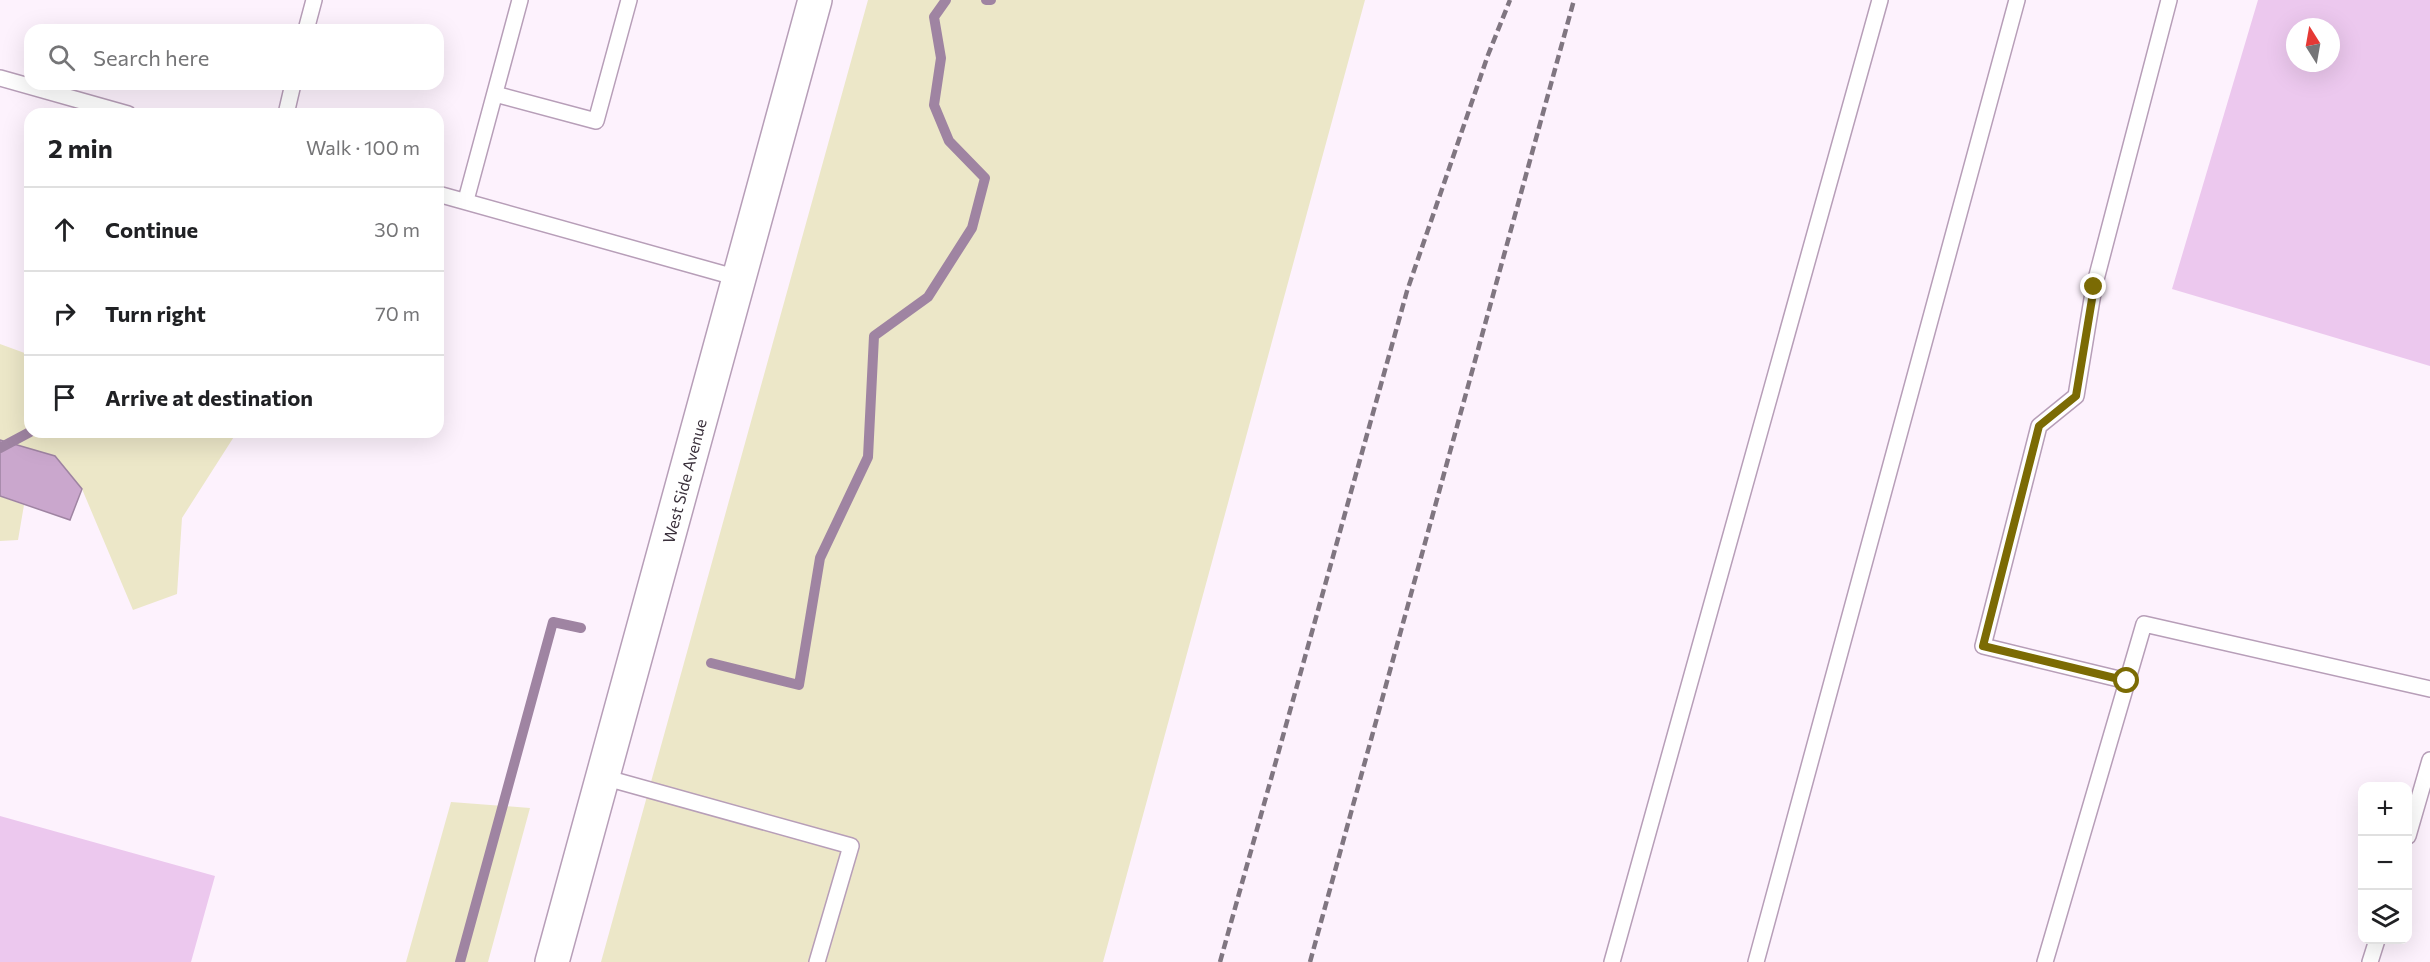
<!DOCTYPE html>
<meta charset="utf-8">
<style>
body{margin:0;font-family:Commissioner,sans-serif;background:#f6f6f6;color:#202124}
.controls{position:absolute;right:18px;bottom:18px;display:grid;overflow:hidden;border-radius:12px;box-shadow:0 6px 24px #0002}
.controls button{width:54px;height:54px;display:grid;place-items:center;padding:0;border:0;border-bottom:2px solid #e0e0e0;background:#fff;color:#202124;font:30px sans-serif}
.compass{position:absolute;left:2286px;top:18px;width:54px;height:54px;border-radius:50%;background:#fff;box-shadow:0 6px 24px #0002;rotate:349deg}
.stop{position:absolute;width:18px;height:18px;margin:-14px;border:4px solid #7b6b04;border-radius:50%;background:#fff}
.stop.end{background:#7b6b04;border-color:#fff;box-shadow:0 2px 6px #0008}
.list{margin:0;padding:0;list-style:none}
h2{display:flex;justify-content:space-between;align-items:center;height:78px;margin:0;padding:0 24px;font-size:26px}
h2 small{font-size:20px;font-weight:400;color:#757577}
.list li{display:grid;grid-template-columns:39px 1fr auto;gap:18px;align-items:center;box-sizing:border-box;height:84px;padding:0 24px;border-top:2px solid #e0e0e0}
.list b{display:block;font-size:22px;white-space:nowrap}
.list em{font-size:20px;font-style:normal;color:#757577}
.icon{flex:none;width:33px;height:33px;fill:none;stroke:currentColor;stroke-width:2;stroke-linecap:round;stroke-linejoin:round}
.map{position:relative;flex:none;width:2430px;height:962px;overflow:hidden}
.search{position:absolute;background:#fff;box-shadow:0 6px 24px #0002;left:24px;top:24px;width:420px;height:66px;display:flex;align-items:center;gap:15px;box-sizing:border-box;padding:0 21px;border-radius:18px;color:#757577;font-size:22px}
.panel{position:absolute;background:#fff;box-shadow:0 6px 24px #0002;left:24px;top:108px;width:420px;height:330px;border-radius:18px}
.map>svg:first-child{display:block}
.green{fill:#ece7c8}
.water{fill:#caa7cd;stroke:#9f84a2;stroke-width:1.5}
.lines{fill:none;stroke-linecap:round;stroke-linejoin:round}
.stream{stroke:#9f84a2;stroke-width:10}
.building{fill:#ecc8ee;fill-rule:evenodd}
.lane-casing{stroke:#b79eb8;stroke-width:18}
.secondary-casing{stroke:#b79eb8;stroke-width:36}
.lane{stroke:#fff;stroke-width:15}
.secondary{stroke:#fff;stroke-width:33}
.rail{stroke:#807681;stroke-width:4.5;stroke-dasharray:9 4.5;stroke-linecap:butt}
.route{stroke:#7b6b04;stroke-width:8}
.labels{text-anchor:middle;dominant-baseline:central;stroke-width:6;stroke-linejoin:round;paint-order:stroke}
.street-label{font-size:16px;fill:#3b313c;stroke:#fff}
</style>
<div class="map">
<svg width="2430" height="962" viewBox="0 0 2430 962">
<rect width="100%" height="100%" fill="#fdf2fd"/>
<path class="green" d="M868,0H1365L1103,962H601Z
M0,344L30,355V432H237L182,518L177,594L133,610L82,489L55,456L0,440Z
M0,496L24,505L18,540L0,541Z
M451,802L530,808L488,962H406Z"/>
<path class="water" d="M0,440L55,456L82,489L70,520L0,496Z"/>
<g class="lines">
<path class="stream" d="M986,0H991
M0,448L30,432
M711,663L799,685L820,558L868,457L874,336L928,297L972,228L985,178L949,141L934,105L941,58L934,17L946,0
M460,962L553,622L581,628"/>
</g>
<path class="building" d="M2258,0H2430V366L2172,289ZM2295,27H2331V63H2295Z
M0,816L215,876L191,962H0Z"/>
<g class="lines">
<defs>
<path id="lane" d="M306,30L314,0
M0,78L128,114
M495,94L596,121L629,0
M286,114L293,84
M438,194L738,278
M466,200L520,0
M2127,681L1983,646L2039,426L2076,396L2094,287L2169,0
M603,777L851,846L817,962
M2408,836L2430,760
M1612,962L1880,0
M1756,962L2017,0
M2045,962L2144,624L2430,689
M2370,962L2377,940"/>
<path id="secondary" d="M552,962L815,0"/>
</defs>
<use href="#lane" class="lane-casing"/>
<use href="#secondary" class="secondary-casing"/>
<use href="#lane" class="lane"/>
<use href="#secondary" class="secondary"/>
<path class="rail" d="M1220,962L1407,291L1488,55L1510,0
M1310,962L1574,0"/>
</g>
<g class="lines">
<path class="route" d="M2094,287L2076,396L2039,426L1983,646L2127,681"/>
</g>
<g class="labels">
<g class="street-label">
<text transform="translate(684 481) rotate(-75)">West Side Avenue</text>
</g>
</g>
</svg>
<div class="controls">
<button>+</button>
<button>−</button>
<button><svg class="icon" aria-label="layers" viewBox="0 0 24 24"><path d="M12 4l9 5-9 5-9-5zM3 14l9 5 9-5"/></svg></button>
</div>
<svg class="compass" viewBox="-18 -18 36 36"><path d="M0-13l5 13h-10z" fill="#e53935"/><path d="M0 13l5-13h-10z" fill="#757577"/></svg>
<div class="stop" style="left:2127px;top:681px"></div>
<div class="stop end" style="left:2094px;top:287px"></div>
<div class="search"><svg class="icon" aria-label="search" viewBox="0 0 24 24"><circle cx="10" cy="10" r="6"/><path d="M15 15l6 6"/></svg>Search here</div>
<section class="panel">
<h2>2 min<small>Walk · 100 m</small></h2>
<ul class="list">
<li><svg class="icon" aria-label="ahead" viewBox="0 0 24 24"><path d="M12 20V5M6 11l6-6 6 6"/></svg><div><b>Continue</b></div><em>30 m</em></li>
<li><svg class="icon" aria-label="right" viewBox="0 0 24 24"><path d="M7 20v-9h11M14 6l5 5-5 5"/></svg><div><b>Turn right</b></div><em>70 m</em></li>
<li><svg class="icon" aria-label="arrive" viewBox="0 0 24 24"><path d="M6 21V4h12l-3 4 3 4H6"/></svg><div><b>Arrive at destination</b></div></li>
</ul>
</section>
</div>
